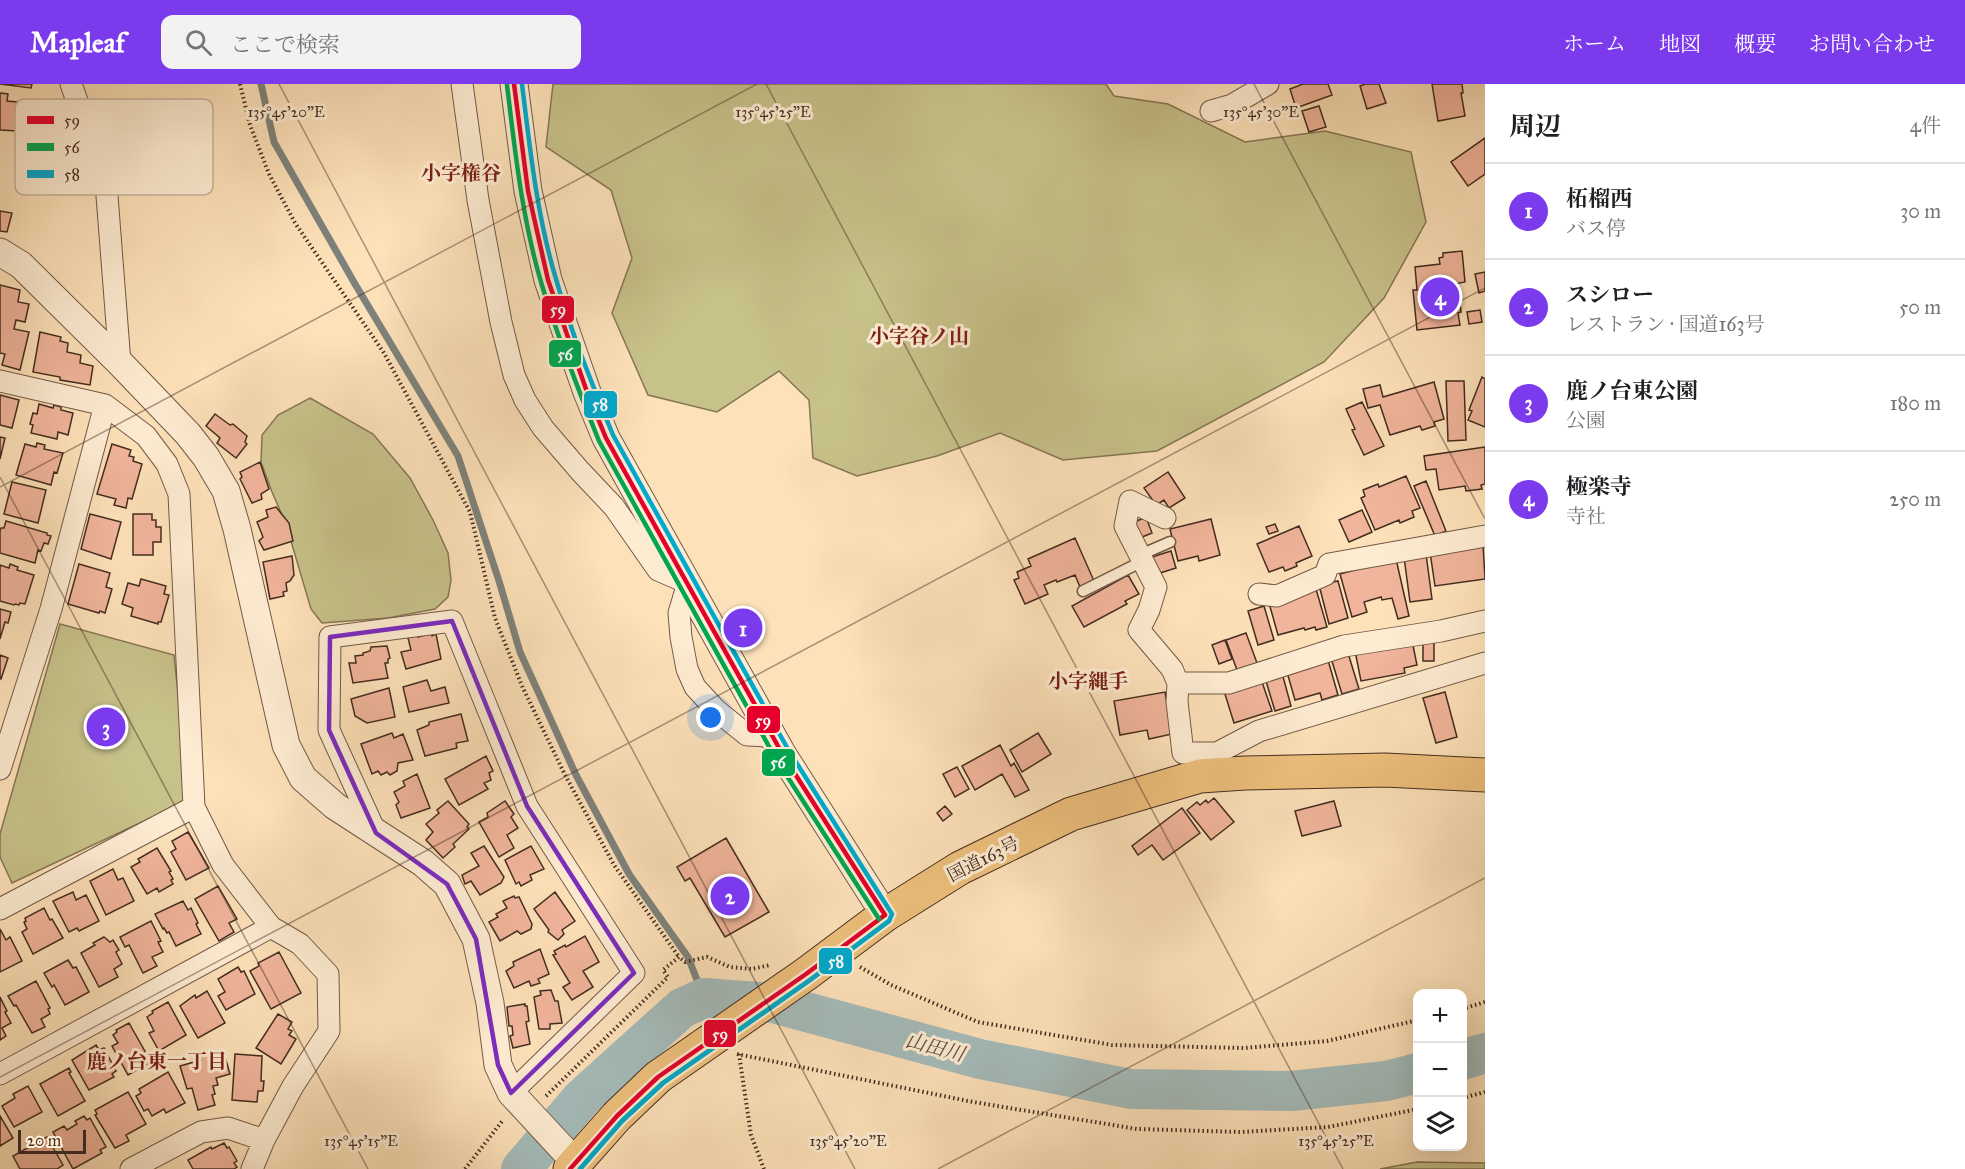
<!DOCTYPE html>
<html lang="ja">
<meta charset="utf-8">
<style>
body{margin:0;font-family:"IM FELL Great Primer","Noto Serif JP",serif;background:#f2f2f2;color:#202124}
.controls{position:absolute;right:18px;bottom:18px;display:grid;overflow:hidden;border-radius:12px;box-shadow:0 6px 24px #0002}
.controls button{width:54px;height:54px;display:grid;place-items:center;padding:0;border:0;border-bottom:2px solid #e0e0e0;background:#fff;color:#202124;font:30px sans-serif}
.scale{position:absolute;left:18px;bottom:15px;width:68px;box-sizing:border-box;padding-left:6px;border:3px solid #442c20;border-top:0;font-size:16px;line-height:21px;white-space:nowrap;color:#442c20;-webkit-text-stroke:4px #feecd2;paint-order:stroke}
.you{position:absolute;left:711px;top:634px;width:21px;height:21px;margin:-15px;border:4px solid #fff;border-radius:50%;background:#1a73e8;box-shadow:0 0 0 9px #1a73e833}
.badge{display:grid;place-items:center;width:39px;height:39px;border-radius:50%;background:#7c3aed;color:#fff;font-size:20px;font-weight:700}
.pin{position:absolute;translate:-50% -50%;border:3px solid #fff;box-shadow:0 2px 6px #0006}
.list{margin:0;padding:0;list-style:none}
h2{display:flex;justify-content:space-between;align-items:center;height:78px;margin:0;padding:0 24px;font-size:26px}
h2 small{font-size:20px;font-weight:400;color:#757577}
.list li{display:grid;grid-template-columns:39px 1fr auto;gap:18px;align-items:center;box-sizing:border-box;height:96px;padding:0 24px;border-top:2px solid #e0e0e0}
.list b{display:block;font-size:22px;white-space:nowrap}
.list p{margin:0;font-size:20px;white-space:nowrap;color:#757577}
.list em{font-size:20px;font-style:normal;color:#757577}
.icon{flex:none;width:33px;height:33px;fill:none;stroke:currentColor;stroke-width:2;stroke-linecap:round;stroke-linejoin:round}
.map{position:relative;flex:none;width:1485px;height:1085px;overflow:hidden}
header{display:flex;align-items:center;gap:36px;box-sizing:border-box;height:84px;padding:0 30px;background:#7c3aed;color:#fff}
header strong{font-size:28px}
nav{display:flex;gap:33px;margin-inline-start:auto;font-size:21px}
.search{width:420px;height:54px;background:#f2f2f2;display:flex;align-items:center;gap:15px;box-sizing:border-box;padding:0 21px;border-radius:12px;color:#757577;font-size:22px}
main{display:flex}
aside{flex:1;background:#fff}
.map>svg:first-child{display:block}
.green{fill:#c7c18a;stroke:#867655;stroke-width:1.5}
.lines{fill:none;stroke-linecap:round;stroke-linejoin:round}
.stream{stroke:#7e827c;stroke-width:7}
.river{stroke:#a4bbba;stroke-width:40}
.building{fill:#f1b59b;stroke:#442c20;stroke-width:1.5}
.service-casing{stroke:#725946;stroke-width:13}
.minor-casing{stroke:#725946;stroke-width:23}
.tertiary-casing{stroke:#725946;stroke-width:29}
.trunk-casing{stroke:#442c20;stroke-width:35}
.path{stroke:#442c20;stroke-width:4;stroke-dasharray:1.5 3;stroke-linecap:butt}
.service{stroke:#feecd2;stroke-width:10}
.minor{stroke:#feecd2;stroke-width:21}
.tertiary{stroke:#feecd2;stroke-width:27}
.trunk{stroke:#eec07c;stroke-width:33}
.bus-1-casing{stroke:#feecd2;stroke-width:9}
.bus-2-casing{stroke:#feecd2;stroke-width:9}
.bus-3-casing{stroke:#feecd2;stroke-width:9}
.bus-1{stroke:#e4002b;stroke-width:4.5}
.bus-2{stroke:#00a651;stroke-width:4.5}
.bus-3{stroke:#00a9ce;stroke-width:4.5}
.marked{fill:none;stroke:#7b2cbf;stroke-width:4.5;stroke-linejoin:round}
.ticks{fill:none;stroke:#442c20;stroke-width:1.5;stroke-opacity:0.45}
.labels{text-anchor:middle;dominant-baseline:central;stroke-width:6;stroke-linejoin:round;paint-order:stroke}
.street-label{font-size:18px;fill:#442c20;stroke:#feecd2}
.neighbourhood-label{font-size:20px;font-weight:bold;fill:#7a1f14;stroke:#feecd2}
.water-label{font-size:20px;font-style:italic;fill:#5c5046;stroke:#feecd2}
.key{fill:#feecd2;stroke:#c6b29d;stroke-width:1.5}
.key-label{font-size:16px;fill:#442c20}
.ticks-label{font-size:15px;text-anchor:middle;fill:#442c20;stroke:#feecd2;stroke-width:6;stroke-linejoin:round;paint-order:stroke}
.line-badge{stroke:#feecd2;stroke-width:2}
.badge-label{font-size:16px;text-anchor:middle;font-weight:bold;fill:#fff}
</style>
<header>
<strong>Mapleaf</strong>
<div class="search"><svg class="icon" aria-label="search" viewBox="0 0 24 24"><circle cx="10" cy="10" r="6"/><path d="M15 15l6 6"/></svg>ここで検索</div>
<nav><a>ホーム</a><a>地図</a><a>概要</a><a>お問い合わせ</a></nav>
</header>
<main>
<div class="map">
<svg width="1485" height="1085" viewBox="0 0 1485 1085">
<rect width="100%" height="100%" fill="#fde1b9"/>
<filter id="stains"><feTurbulence type="fractalNoise" baseFrequency=".00333" numOctaves="4"/><feColorMatrix values="0 0 0 0 .2 0 0 0 0 .09 0 0 0 0 .02 0 0 0 .5 -.17"/></filter>
<radialGradient id="worn" r=".72"><stop offset=".6" stop-color="#630" stop-opacity="0"/><stop offset="1" stop-color="#630" stop-opacity=".3"/></radialGradient>
<path class="green" d="M553,0H1106L1114,12L1168,20L1245,58L1325,47L1411,68L1426,138L1384,214L1324,278L1157,367L1063,376L1000,349L937,372L857,392L813,374L809,316L779,287L717,328L648,311L612,229L632,174L611,106L546,63Z
M310,314L373,350L410,394L433,436L448,469L451,496L448,513L435,525L388,534L322,539L311,525L286,440L272,408L261,378L262,351L278,331Z
M60,540L174,571L189,716L12,799L0,773V750Z
M1417,1078L1485,1079V1085H1380Z"/>
<g class="lines">
<path class="stream" d="M261,0L274,58L355,200L458,372L499,497L520,568L576,691L629,790L688,873L704,914"/>
<path class="river" d="M1462,976L1485,969
M521,1085L582,1014L682,924L704,914L773,919L980,975L1131,1005L1291,1007L1386,997L1418,989"/>
</g>
<path class="building" d="M0,0H32L31,4Z
M1303,0H1328L1332,11L1296,24L1290,5Z
M1365,0H1379L1386,19L1367,25L1360,2Z
M1432,0H1462L1463,9H1461L1465,32L1438,37Z
M0,9L8,10L7,17L17,18V25L30,26V29H37L35,48L0,46Z
M1319,22L1326,43L1309,48L1302,27Z
M1485,54V90L1468,102L1451,78Z
M0,127L12,129L7,148L0,147Z
M1462,167L1465,198L1454,200L1455,210L1459,209L1461,228L1458,229L1460,241L1417,246L1413,206H1417L1415,183L1440,180L1439,174L1443,173V169Z
M1485,188V207L1479,209L1475,190Z
M0,201L20,206L18,218L29,220L25,238L16,236L14,245L29,248L20,286L2,281L5,270L0,269Z
M1480,226L1482,238L1469,240L1467,228Z
M40,248L61,253L60,257L68,259L67,268L81,271L80,279L93,282L90,301L60,296V293L33,288Z
M1482,293L1485,295V343L1468,336L1472,327L1469,326Z
M1446,297H1464L1466,356L1448,357Z
M1434,298L1444,335L1434,338L1435,342L1422,346L1420,342L1390,351L1380,321L1368,324L1363,305L1380,301L1383,313Z
M0,311L19,316L12,344L0,341Z
M1362,318L1384,362L1364,371L1352,346L1355,345L1346,325Z
M39,320L53,324L54,321L61,323V326L73,329L68,351L58,348L57,355L31,349L33,341L30,340L33,329L37,330Z
M215,330L230,341L233,340L247,352L245,358L247,360L236,374L217,359L220,354L206,342Z
M0,353L5,354L0,375Z
M37,359L45,361L44,365L63,369L57,389L54,388L51,401L16,391L25,360L36,363Z
M112,360L131,366L129,372L134,373L133,377L142,380L132,415L128,414L126,424L114,421L116,415L97,410Z
M1485,363V400L1481,401L1482,405L1466,407L1465,402L1439,406L1436,385L1426,386L1424,372Z
M260,378L269,405L261,410L262,415L252,419L240,395L242,393L240,388Z
M1168,388L1185,414L1169,424L1164,416L1156,421L1144,404Z
M1406,392L1420,424L1412,427L1414,433L1400,439L1399,436L1375,446L1361,414L1365,412L1363,406L1378,400L1379,403Z
M1426,397L1446,447L1435,452L1414,402Z
M12,398L46,406L38,439L4,430Z
M276,423L289,439L293,457L264,466L259,457L263,453L257,438L268,433L266,426Z
M1362,426L1372,448L1349,458L1339,436Z
M90,430L121,438L111,475L81,465Z
M133,430H152V436H156V443H161V458H153V471H133Z
M1146,433L1152,449L1137,455L1130,440Z
M1211,435L1220,471L1199,477L1198,472L1178,477L1170,445Z
M6,437L47,449V451L51,452L48,460L44,459L41,467L38,466L35,479L0,469V447L1,444H4Z
M1275,440L1278,447L1269,450L1266,443Z
M1299,442L1312,472L1296,479L1297,482L1285,487L1283,483L1269,488L1257,460Z
M1075,454L1094,497L1080,503L1075,491L1057,498L1056,496L1044,501L1048,510L1025,520L1014,496L1019,494L1017,488L1031,482L1028,475Z
M1483,460L1485,495L1435,502L1430,468Z
M1171,467L1176,484L1157,490L1152,473Z
M1426,470L1432,515L1410,518L1404,473Z
M292,472L294,491L290,497L286,499L287,507L283,508L284,512L270,515L263,478Z
M1396,475L1409,532L1398,535L1392,514L1382,516L1381,513L1364,518L1367,528L1352,533L1340,490Z
M10,480L18,483L17,486L34,491L25,520L20,519L19,521L15,520L14,521L0,517V481L9,484Z
M79,480L110,489L106,503L112,505L105,529L100,527L99,529L68,520Z
M1128,491L1139,510L1125,517L1127,520L1084,543L1072,522Z
M141,495L166,502L164,510L169,511L161,538H158V540L131,532L133,524L122,520L128,499L139,502Z
M1338,497L1348,534L1329,540L1319,501Z
M1316,505L1327,543L1316,546L1315,543L1305,546L1304,544L1278,551L1269,519Z
M1264,522L1274,556L1258,561L1248,527Z
M0,525L11,528L8,539L5,538L0,555Z
M431,549L432,552L436,550L441,575L406,585L401,568L411,566L408,554L417,551L418,553Z
M1246,549L1257,579L1237,586L1226,556Z
M1423,554H1434V577H1423Z
M1225,556L1232,575L1219,580L1212,561Z
M1412,557L1417,581L1404,584L1405,589L1361,597L1355,567Z
M387,562L390,574L388,575V579H385L388,594L353,599L349,579H356L355,572L363,571V569L370,567L371,563Z
M1348,569L1359,605L1342,610L1331,574Z
M0,571L8,574L1,595L0,594Z
M1328,576L1338,611L1322,616L1320,609L1295,616L1287,588Z
M1282,589L1291,622L1275,627L1265,594Z
M1261,595L1272,627L1234,639L1224,607Z
M427,596L431,607L445,603L449,619L409,628L403,603Z
M389,604L395,633L367,639L355,632L351,615Z
M1165,608L1172,650L1149,655L1147,646L1120,651L1114,617Z
M1445,608L1457,653L1436,659L1423,614Z
M461,630L468,657L456,659L457,664L425,672L417,646L429,641V638Z
M392,649L394,654L403,650L413,676L398,679L397,687L390,691L387,688L381,691L378,687L372,690L361,660Z
M1038,649L1051,670L1022,688L1010,666Z
M1000,661L1011,682L1014,679L1029,706L1015,713L1002,690L975,706L962,682Z
M486,672L493,687L489,689L491,696L484,699L488,705L459,721L445,695Z
M957,683L969,705L955,713L943,690Z
M417,690L430,724L401,734L396,721L399,718L394,708L405,702L403,697Z
M1214,714L1234,738L1211,756L1187,726L1197,718L1200,721L1206,716L1208,719Z
M448,717L469,740L467,743L469,745L453,760L455,763L443,774L426,756L433,748L426,740L439,729L437,726Z
M505,717L514,730L511,733L518,744L507,751L514,764L499,773L479,738L488,733L487,729Z
M1334,717L1341,742L1302,752L1295,727Z
M945,722L952,730L943,737L937,729Z
M1182,724L1200,749L1163,776L1152,761L1138,771L1132,762Z
M188,748L209,784L186,796L171,768L176,765L172,757Z
M726,754L769,828L725,853L690,794L685,797L677,783Z
M484,762L504,793L501,799L480,811L471,797L465,800L462,791L479,782L471,769Z
M531,762L544,785L530,791L532,796L521,802L519,798L516,800L505,776Z
M157,764L171,787L169,788L173,795L171,796L173,800L159,808L157,804L147,810L131,783L140,778L138,775Z
M113,785L118,796L123,794L134,817L106,831L90,797Z
M218,802L237,835L229,839L234,848L219,857L195,815Z
M73,808L76,816L86,811L99,837L79,847L77,844L69,848L53,817Z
M555,808L575,837L562,846L564,850L558,856L548,848L549,846L534,825Z
M514,812L515,814L519,813L532,840L531,845L521,850L517,847L500,857L489,838L498,833L496,830L507,824L503,817Z
M183,817L188,826L191,824L198,839L196,840L201,850L176,862L169,848L167,849L164,844L163,845L155,830Z
M44,824L50,836L52,835L63,854L33,870L22,848L27,845L24,838L26,837L25,834Z
M151,837L161,857L158,858L163,868L152,873L157,882L143,889L129,861L125,863L120,853Z
M0,845L6,856L10,853L22,877L0,888Z
M585,852L599,878L583,887L593,903L572,916L563,903L570,899L553,871L556,870L554,867L565,861L566,863Z
M104,853L110,858L113,856L119,866L116,868L122,880L114,885L118,893L99,903L81,869L95,861L93,859Z
M540,865L549,890L538,895L540,899L531,902L529,897L514,904L506,887L514,882L513,878Z
M279,868L301,909L271,925L250,887L259,882L258,879Z
M68,876L73,884L76,883L89,908L65,921L54,901L52,903L44,889Z
M238,883L241,888L244,887L255,910L226,926L218,912L225,908L218,895Z
M36,897L50,924L48,925L50,930L41,935L45,943L32,949L16,921L14,922L8,912Z
M551,906L555,917H558L562,939L550,940V945H539L534,913L541,911L540,907Z
M207,907L225,939L198,954L180,922L195,911L196,914Z
M0,913L7,927L5,928L11,939L2,944L6,952L0,956Z
M168,918L186,951L159,967L149,949L154,947L147,933L153,929L152,927Z
M525,920V922H527L529,937L526,938L530,960L513,964L510,952L513,951L512,942H509L507,923Z
M278,930L292,938L288,945L292,947L289,951L296,955L281,980L256,964Z
M129,939L151,978L128,991L112,962L118,959L113,951L117,948L116,946Z
M96,961L99,966L104,964L116,987L112,990L114,993L89,1006L72,976Z
M223,966L230,990L216,994L218,1001L213,1002L215,1010L212,1011L215,1021L198,1026L192,1004L187,1005L180,982L201,976L199,970Z
M235,970L262,972L261,997H264L263,1007H258L257,1018L232,1016Z
M69,984L71,988L69,989L85,1017L58,1032L40,1000Z
M168,988L185,1019L166,1029L164,1025L152,1032L148,1025L144,1027L136,1012L141,1009L139,1005Z
M28,1002L42,1028L14,1043L2,1022L15,1014L13,1010Z
M128,1008L146,1040L126,1051L129,1057L115,1064L95,1031L97,1030L95,1026Z
M0,1032L13,1054L0,1062Z
M84,1032L87,1036L90,1034L106,1063L100,1066L102,1069L73,1085L53,1048L64,1042L67,1046L77,1040L75,1037Z
M47,1053L63,1081L57,1085H20L13,1072Z
M224,1059L227,1064L229,1063L237,1077L234,1079L237,1083L234,1085H193L188,1076L211,1063L212,1065Z"/>
<g class="lines">
<defs>
<path id="service" d="M1140,471L1170,458
M1083,507L1143,477"/>
<path id="minor" d="M71,0L106,99L120,279
M462,0L478,116L501,238L514,291L525,316L543,344L580,387L614,423L658,486L688,499L679,529L681,553L687,585L695,603L716,626L747,651L772,652
M1211,27L1232,21L1268,0
M0,297L105,321L146,352L167,380L179,410L194,723L223,781L271,843L300,860L328,890L329,947L293,1002L264,1056L228,1044L201,1048L131,1085
M1165,434L1130,417L1125,442L1156,503L1149,526L1139,546L1172,585L1178,599
M1259,510L1277,512L1325,491L1329,480L1485,452
M1217,669H1183L1177,618L1178,599H1229L1344,562L1441,547L1485,537
M1209,679L1217,669L1259,647L1485,579
M0,685L51,525L105,321
M376,749L329,646L330,553L452,537L527,722L634,889L511,1009
M0,825L194,723
M0,990L271,843
M252,1085L264,1056"/>
<path id="tertiary" d="M514,0L528,107L548,196L587,308L606,354L783,671L885,831
M0,168L21,181L120,279L188,350L206,373L226,407L237,445L286,661L303,694L335,722L423,779L447,800L476,855L490,919L498,981L511,1009L575,1078"/>
<path id="trunk" d="M570,1085L617,1032L658,993L806,890L885,831L960,784L1071,730L1200,692L1245,689L1385,686L1485,691"/>
</defs>
<use href="#service" class="service-casing"/>
<use href="#minor" class="minor-casing"/>
<use href="#tertiary" class="tertiary-casing"/>
<use href="#trunk" class="trunk-casing"/>
<path class="path" d="M240,0L250,41L269,90L295,139L384,269L470,428L495,534L522,602L565,691L614,781L679,873
M860,883L891,901L978,938L1112,961L1244,964L1327,957L1418,936
M1462,925L1485,918
M737,970L973,1018L1137,1045L1241,1048L1328,1043L1418,1025
M739,970L751,1051L764,1085
M546,1012L668,893L663,886L679,873L685,878L707,873L730,883L752,885L770,881
M1462,1014L1485,1008
M465,1085L503,1036"/>
<use href="#service" class="service"/>
<use href="#minor" class="minor"/>
<use href="#tertiary" class="tertiary"/>
<use href="#trunk" class="trunk"/>
<defs>
<path id="bus-1" d="M514,0L528,107L548,196L587,308L606,354L783,671L885,831
M570,1085L617,1032L658,993L806,890L885,831"/>
<path id="bus-2" d="M507,1C515,67 522,134 541,198C557,252 578,305 599,357L776,675L879,835
M580,1085L622,1037L663,999L810,896L889,837"/>
<path id="bus-3" d="M522,0C530,65 537,132 556,195C571,248 592,300 613,351L789,667L892,830L889,837L810,896L663,999L622,1037L580,1085"/>
</defs>
<use href="#bus-1" class="bus-1-casing"/>
<use href="#bus-2" class="bus-2-casing"/>
<use href="#bus-3" class="bus-3-casing"/>
<use href="#bus-1" class="bus-1"/>
<use href="#bus-2" class="bus-2"/>
<use href="#bus-3" class="bus-3"/>
</g>
<path class="marked" d="M452,537L527,722L634,889L511,1009L498,981L476,855L447,800L376,749L329,646L330,553Z"/>
<path class="ticks" d="M279,0L855,1085M766,0L1343,1085M1254,0L1485,435M0,393L368,1085M0,403L757,0M0,993L1485,204M938,1085L1485,794"/>
<g class="labels">
<g class="street-label">
<text transform="translate(983 775) rotate(-27)">国道163号</text>
</g>
<g class="neighbourhood-label">
<text x="461" y="89">小字権谷</text>
<text x="919" y="252">小字谷ノ山</text>
<text x="1088" y="597">小字縄手</text>
<text x="157" y="977">鹿ノ台東一丁目</text>
</g>
<g class="water-label">
<text transform="translate(935 963) rotate(15)">山田川</text>
</g>
</g>
<rect x="15" y="15" width="198" height="96" rx="9" class="key"/>
<rect x="27" y="32" width="27" height="8" fill="#e4002b"/>
<rect x="27" y="59" width="27" height="8" fill="#00a651"/>
<rect x="27" y="86" width="27" height="8" fill="#00a9ce"/>
<g class="key-label">
<text x="64" y="42">59</text>
<text x="64" y="69">56</text>
<text x="64" y="96">58</text>
</g>
<g class="ticks-label">
<text x="286" y="33">135°45'20"E</text>
<text x="773" y="33">135°45'25"E</text>
<text x="1261" y="33">135°45'30"E</text>
<text x="361" y="1062">135°45'15"E</text>
<text x="848" y="1062">135°45'20"E</text>
<text x="1336" y="1062">135°45'25"E</text>
</g>
<g class="line-badge">
<rect x="541" y="211" width="34" height="29" rx="6" fill="#e4002b"/>
<rect x="548" y="255" width="34" height="29" rx="6" fill="#00a651"/>
<rect x="583" y="306" width="35" height="29" rx="6" fill="#00a9ce"/>
<rect x="746" y="621" width="35" height="29" rx="6" fill="#e4002b"/>
<rect x="761" y="664" width="35" height="29" rx="6" fill="#00a651"/>
<rect x="818" y="863" width="35" height="28" rx="6" fill="#00a9ce"/>
<rect x="703" y="935" width="34" height="29" rx="6" fill="#e4002b"/>
</g>
<g class="badge-label">
<text x="558" y="231">59</text>
<text x="565" y="276">56</text>
<text x="600" y="326">58</text>
<text x="763" y="642">59</text>
<text x="778" y="684">56</text>
<text x="836" y="883">58</text>
<text x="720" y="956">59</text>
</g>
<rect width="100%" height="100%" filter="url(#stains)"/>
<rect width="100%" height="100%" fill="url(#worn)"/>
</svg>
<div class="controls">
<button>+</button>
<button>−</button>
<button><svg class="icon" aria-label="layers" viewBox="0 0 24 24"><path d="M12 4l9 5-9 5-9-5zM3 14l9 5 9-5"/></svg></button>
</div>
<div class="scale">20 m</div>
<div class="you"></div>
<div class="pin badge" style="left:743px;top:544px">1</div>
<div class="pin badge" style="left:730px;top:812px">2</div>
<div class="pin badge" style="left:106px;top:643px">3</div>
<div class="pin badge" style="left:1440px;top:213px">4</div>
</div>
<aside>
<h2>周辺<small>4件</small></h2>
<ul class="list">
<li><span class="badge">1</span><div><b>柘榴西</b><p>バス停</p></div><em>30 m</em></li>
<li><span class="badge">2</span><div><b>スシロー</b><p>レストラン · 国道163号</p></div><em>50 m</em></li>
<li><span class="badge">3</span><div><b>鹿ノ台東公園</b><p>公園</p></div><em>180 m</em></li>
<li><span class="badge">4</span><div><b>極楽寺</b><p>寺社</p></div><em>250 m</em></li>
</ul>
</aside>
</main>
